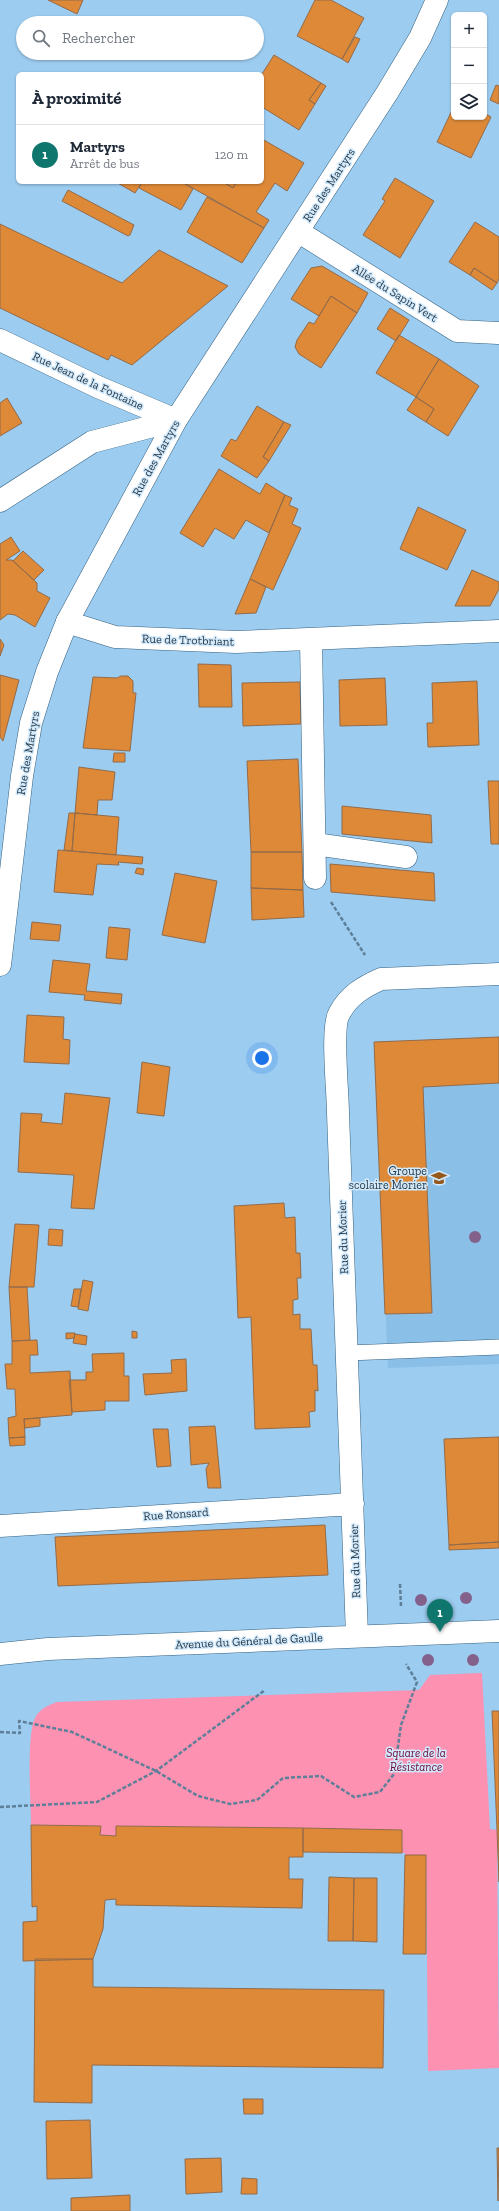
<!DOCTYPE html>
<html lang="fr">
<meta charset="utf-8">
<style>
body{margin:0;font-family:"Zilla Slab",serif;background:#f6f6f7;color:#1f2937}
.controls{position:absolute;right:12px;top:12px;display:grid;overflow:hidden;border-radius:6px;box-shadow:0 1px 3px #0004}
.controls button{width:36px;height:36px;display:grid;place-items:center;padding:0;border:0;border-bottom:1px solid #e0e1e3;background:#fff;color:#1f2937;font:20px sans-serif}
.you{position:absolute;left:262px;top:1058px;width:14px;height:14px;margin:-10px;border:3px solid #fff;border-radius:50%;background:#1a73e8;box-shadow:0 0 0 6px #1a73e833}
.badge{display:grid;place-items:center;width:26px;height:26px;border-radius:50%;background:#0f766e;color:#fff;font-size:13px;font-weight:700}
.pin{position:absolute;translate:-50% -33px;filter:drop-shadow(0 1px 2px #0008)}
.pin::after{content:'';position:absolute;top:21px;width:14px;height:12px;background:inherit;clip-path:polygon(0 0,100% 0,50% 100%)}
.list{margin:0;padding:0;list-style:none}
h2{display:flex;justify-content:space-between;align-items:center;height:52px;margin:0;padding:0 16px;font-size:17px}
h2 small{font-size:13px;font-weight:400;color:#747a83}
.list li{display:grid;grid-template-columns:26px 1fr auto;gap:12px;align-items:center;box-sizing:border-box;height:60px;padding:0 16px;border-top:1px solid #e0e1e3}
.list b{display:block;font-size:15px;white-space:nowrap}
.list p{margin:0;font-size:13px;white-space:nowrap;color:#747a83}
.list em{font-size:13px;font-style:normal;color:#747a83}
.icon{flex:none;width:22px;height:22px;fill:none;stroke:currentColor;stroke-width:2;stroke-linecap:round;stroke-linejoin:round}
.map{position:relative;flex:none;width:499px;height:2211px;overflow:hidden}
.search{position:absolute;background:#fff;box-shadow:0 1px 3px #0004;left:16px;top:16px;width:248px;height:44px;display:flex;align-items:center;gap:10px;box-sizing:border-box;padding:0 14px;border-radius:22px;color:#747a83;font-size:15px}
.panel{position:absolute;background:#fff;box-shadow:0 1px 3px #0004;left:16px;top:72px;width:248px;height:112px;border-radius:6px}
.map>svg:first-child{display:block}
.built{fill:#8abfe7}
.green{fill:#fc91b2}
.building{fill:#dd8938;stroke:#946b49}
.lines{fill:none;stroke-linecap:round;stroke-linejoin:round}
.service-casing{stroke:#346181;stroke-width:16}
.minor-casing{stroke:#346181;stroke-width:23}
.secondary-casing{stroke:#346181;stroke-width:23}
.path{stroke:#5e7f97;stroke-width:2.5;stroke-dasharray:4 2;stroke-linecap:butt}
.service{stroke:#fff;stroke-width:15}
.minor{stroke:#fff;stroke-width:22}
.secondary{stroke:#fff;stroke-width:22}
.tree{fill:#83618a}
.labels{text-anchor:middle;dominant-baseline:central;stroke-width:3;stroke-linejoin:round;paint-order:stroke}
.street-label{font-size:12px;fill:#273a49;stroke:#d2eafc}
.poi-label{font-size:12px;fill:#273a49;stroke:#d2eafc;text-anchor:end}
.park-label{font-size:12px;font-style:italic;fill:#6e0a37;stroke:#d2eafc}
</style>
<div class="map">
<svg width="499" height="2211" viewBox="0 0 499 2211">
<rect width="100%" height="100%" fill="#9cccf0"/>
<path class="built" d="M499,1037V1364L388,1368L374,1042Z"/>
<path class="green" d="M482,1673L490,1829L497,1830V1838L499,2068L428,2071L426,1855H405V1853H402L401,1830L117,1826L116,1836L100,1835V1826L31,1825C31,1802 26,1736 35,1718C39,1709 49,1705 57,1702L419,1690L430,1675Z"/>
<path class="building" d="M48,0H83L77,14Z
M315,0H331L364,18L342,59L297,36Z
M355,37L360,39L348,63L342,59Z
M274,55L321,83L309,100L315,104L299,130L262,107V74Z
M321,83L326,86L315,104L309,100Z
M496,85L499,86V104L490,100Z
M454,106V117H484V113L491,117L471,158L437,142Z
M262,139L304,163L287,191L275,183L256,212L269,220L264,228L182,182H223L233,188L237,182H262Z
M395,178L434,201L400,258L363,235L385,201L382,199Z
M116,182H142L135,193Z
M142,182H182L193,189L181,210L139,188Z
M223,182H234L236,183L233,188Z
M68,190L134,225L130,235L128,236L62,201Z
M207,197L264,228L242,263L187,232Z
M475,222L499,237V279L497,283L474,268L470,275L449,262Z
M0,224L122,283L159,250L228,286L132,365L111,355L108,360L0,308Z
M322,266L368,293L357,313L331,296L319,316L291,299L311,268Z
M474,268L497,283L492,290L470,275Z
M331,296L357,313L321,368L299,354L295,347L297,340L309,322L314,324Z
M390,308L409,320L396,341L377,329Z
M399,335L439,359L416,397L376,373Z
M439,359L479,386L448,436L426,422L434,409L416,397Z
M416,397L434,409L426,422L407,410Z
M7,398L22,423L0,436V403Z
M257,406L284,422L263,457L269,461L257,478L221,456L231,439L236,441Z
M284,422L291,425L269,461L263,457Z
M219,469L260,494L266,483L285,495L269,533L246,520L234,539L215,528L203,547L180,533Z
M285,495L292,498L289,505L298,509L292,524L301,528L273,590L250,579Z
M418,507L466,530L447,570L400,549Z
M11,537L20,551L6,560H12L37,583V591L50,598L35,627L15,615L8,614L0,620V544Z
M23,551L44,570L34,580L13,561Z
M472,570L499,582V589L490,606H455Z
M250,579L266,587L256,613L235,614Z
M0,639L4,645L0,656Z
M198,664L231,665L232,707H199Z
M0,675L19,680L3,741L0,737Z
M121,676H128L133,681V693H136L130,751L83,748L93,677L117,678Z
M385,678L387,725L340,726L339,680Z
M477,681L479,745L428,747L427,723H433L432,683Z
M300,682L301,724L243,726L242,683Z
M114,753H125V762H113Z
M298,759L302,852H251L247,761Z
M79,767L115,772L112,800H98L97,815L75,813Z
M488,781H499V844H491Z
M342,806L431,815L432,843L342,834Z
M69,813H75L72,851L64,850Z
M75,813L119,817L116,855L72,851Z
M58,850L143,857L142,864L118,862L119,865L97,864L93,895L54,892Z
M251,852H302L303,890L251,888Z
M330,864L434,873L435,901L331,892Z
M137,868L144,869L143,875L135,873Z
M175,873L217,881L205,943L162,935Z
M251,888L303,890L304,917L252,920Z
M32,922L61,925L59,941L30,939Z
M109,927L130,929L127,960L106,958Z
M53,960L90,964L86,991L122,994L121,1004L84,1000L85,995L49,992Z
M27,1015L64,1017L63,1039L70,1040L69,1064L24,1062Z
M499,1037V1083L423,1087L432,1313L385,1314L374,1042Z
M142,1062L170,1067L164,1116L137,1113Z
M65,1093L110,1098L94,1209L71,1208L74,1175L18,1172L21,1113L42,1114L41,1122L62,1124Z
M284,1203L285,1218L295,1217L296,1253H300L301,1278H297L298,1299L293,1300V1315L300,1314V1329H311L313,1365H317L318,1391L315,1390V1411L309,1412L310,1427L255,1429L251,1317L238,1318L234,1206Z
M15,1224L39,1225L34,1287H9Z
M49,1229L63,1230L62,1246L48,1245Z
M83,1280L93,1282L88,1311L78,1309Z
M9,1287H27L30,1340L12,1341Z
M74,1289H81L78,1307L71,1306Z
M132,1331L137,1332V1338H132Z
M66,1333H75L74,1338L66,1339Z
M75,1334L87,1336L86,1345L73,1343Z
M37,1340L38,1355H30V1373L70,1371L72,1415L24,1419L25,1437L9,1438L8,1418L16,1416L15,1389H7L5,1364H12V1341Z
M124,1353V1376H129V1401H105V1410L72,1412L69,1380H86V1372H93L92,1354Z
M186,1359L187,1391L145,1395L143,1374L172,1373L171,1360Z
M40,1418V1426L25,1428L24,1419Z
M215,1426L221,1488H208L206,1469L209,1463L191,1465L189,1427Z
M153,1429H168L171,1466L157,1467Z
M25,1437V1445L10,1446L9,1438Z
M499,1437V1542L449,1545L444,1439Z
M325,1525L328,1575L58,1586L55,1537Z
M499,1542V1548L449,1550V1545Z
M492,1711H499V1882L497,1830Z
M31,1825L101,1826L100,1835L116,1836V1826L303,1828V1857H289V1879H303L302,1908L116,1905V1899L105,1900L103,1929L93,1959L23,1961V1922L37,1921V1906L32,1907Z
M303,1828L402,1830V1853L303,1852Z
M405,1855H426V1954H403Z
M329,1877L354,1878L353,1941H328Z
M354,1878H377V1942L353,1941Z
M35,1959H93V1987L384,1990L383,2068L92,2065V2103L34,2102Z
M243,2099H263V2114H244Z
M90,2120L92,2178L47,2179L46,2121Z
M497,2148H499L498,2201Z
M221,2158L222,2192L186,2194L185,2159Z
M242,2178L257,2179V2194H241Z
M130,2195V2211H71V2198Z"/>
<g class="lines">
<defs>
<path id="service" d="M348,1353L499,1347"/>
<path id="minor" d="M299,232L457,331L498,333
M0,340L98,387L176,420
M0,501L92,442L176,420
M67,622L115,637L236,642L499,631
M311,640L315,878
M315,844L406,857
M0,1526L353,1504
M357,1636L338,1113C338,1093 331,1028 339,1014C348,996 363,987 381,979L499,974
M0,1654L48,1649L499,1631"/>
<path id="secondary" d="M0,965L22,776L31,723L47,672L67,622L176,420L387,93L420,38L437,0"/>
</defs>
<use href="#service" class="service-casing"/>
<use href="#minor" class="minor-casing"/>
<use href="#secondary" class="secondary-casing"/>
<path class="path" d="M331,902L365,955
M400,1584L401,1606
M0,1732L20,1733L19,1721L72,1732L156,1771L198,1796L230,1804L257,1800L283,1778L321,1776L354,1797L380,1792L394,1774L401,1725L417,1682L406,1664
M0,1807L97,1802L156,1771L265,1690"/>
<use href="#service" class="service"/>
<use href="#minor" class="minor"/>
<use href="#secondary" class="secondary"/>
</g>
<g class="tree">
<circle cx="475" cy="1237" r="6"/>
<circle cx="466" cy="1598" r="6"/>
<circle cx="421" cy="1600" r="6"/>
<circle cx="428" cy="1660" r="6"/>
<circle cx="473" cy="1660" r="6"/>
</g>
<defs>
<symbol id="school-bare" viewBox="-9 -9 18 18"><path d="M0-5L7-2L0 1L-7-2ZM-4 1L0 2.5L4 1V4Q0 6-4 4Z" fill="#95581b" stroke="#d2eafc" stroke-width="2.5" paint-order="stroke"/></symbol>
</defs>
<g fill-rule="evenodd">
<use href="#school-bare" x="428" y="1167" width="22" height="22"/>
</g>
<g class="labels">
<g class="street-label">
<text transform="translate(329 185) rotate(-57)">Rue des Martyrs</text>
<text transform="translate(395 293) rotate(32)">Allée du Sapin Vert</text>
<text transform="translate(88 381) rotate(25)">Rue Jean de la Fontaine</text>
<text transform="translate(156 458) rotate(-61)">Rue des Martyrs</text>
<text transform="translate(188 640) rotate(2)">Rue de Trotbriant</text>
<text transform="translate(28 753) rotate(-80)">Rue des Martyrs</text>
<text transform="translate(343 1237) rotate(-92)">Rue du Morier</text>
<text transform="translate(176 1514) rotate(-4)">Rue Ronsard</text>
<text transform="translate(355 1561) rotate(-92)">Rue du Morier</text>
<text transform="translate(249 1641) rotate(-3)">Avenue du Général de Gaulle</text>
</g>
<g class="poi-label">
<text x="427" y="1171">Groupe<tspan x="427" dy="14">scolaire Morier</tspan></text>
</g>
<g class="park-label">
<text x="416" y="1753">Square de la<tspan x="416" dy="14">Résistance</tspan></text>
</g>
</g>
</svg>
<div class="controls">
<button>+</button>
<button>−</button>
<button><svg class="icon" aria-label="layers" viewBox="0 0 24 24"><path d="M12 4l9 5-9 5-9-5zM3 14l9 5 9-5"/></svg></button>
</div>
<div class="you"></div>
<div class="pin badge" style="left:440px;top:1632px">1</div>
<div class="search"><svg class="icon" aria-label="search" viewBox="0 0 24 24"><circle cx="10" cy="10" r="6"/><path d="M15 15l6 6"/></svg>Rechercher</div>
<section class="panel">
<h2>À proximité<small></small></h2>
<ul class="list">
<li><span class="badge">1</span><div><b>Martyrs</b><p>Arrêt de bus</p></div><em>120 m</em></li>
</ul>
</section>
</div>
